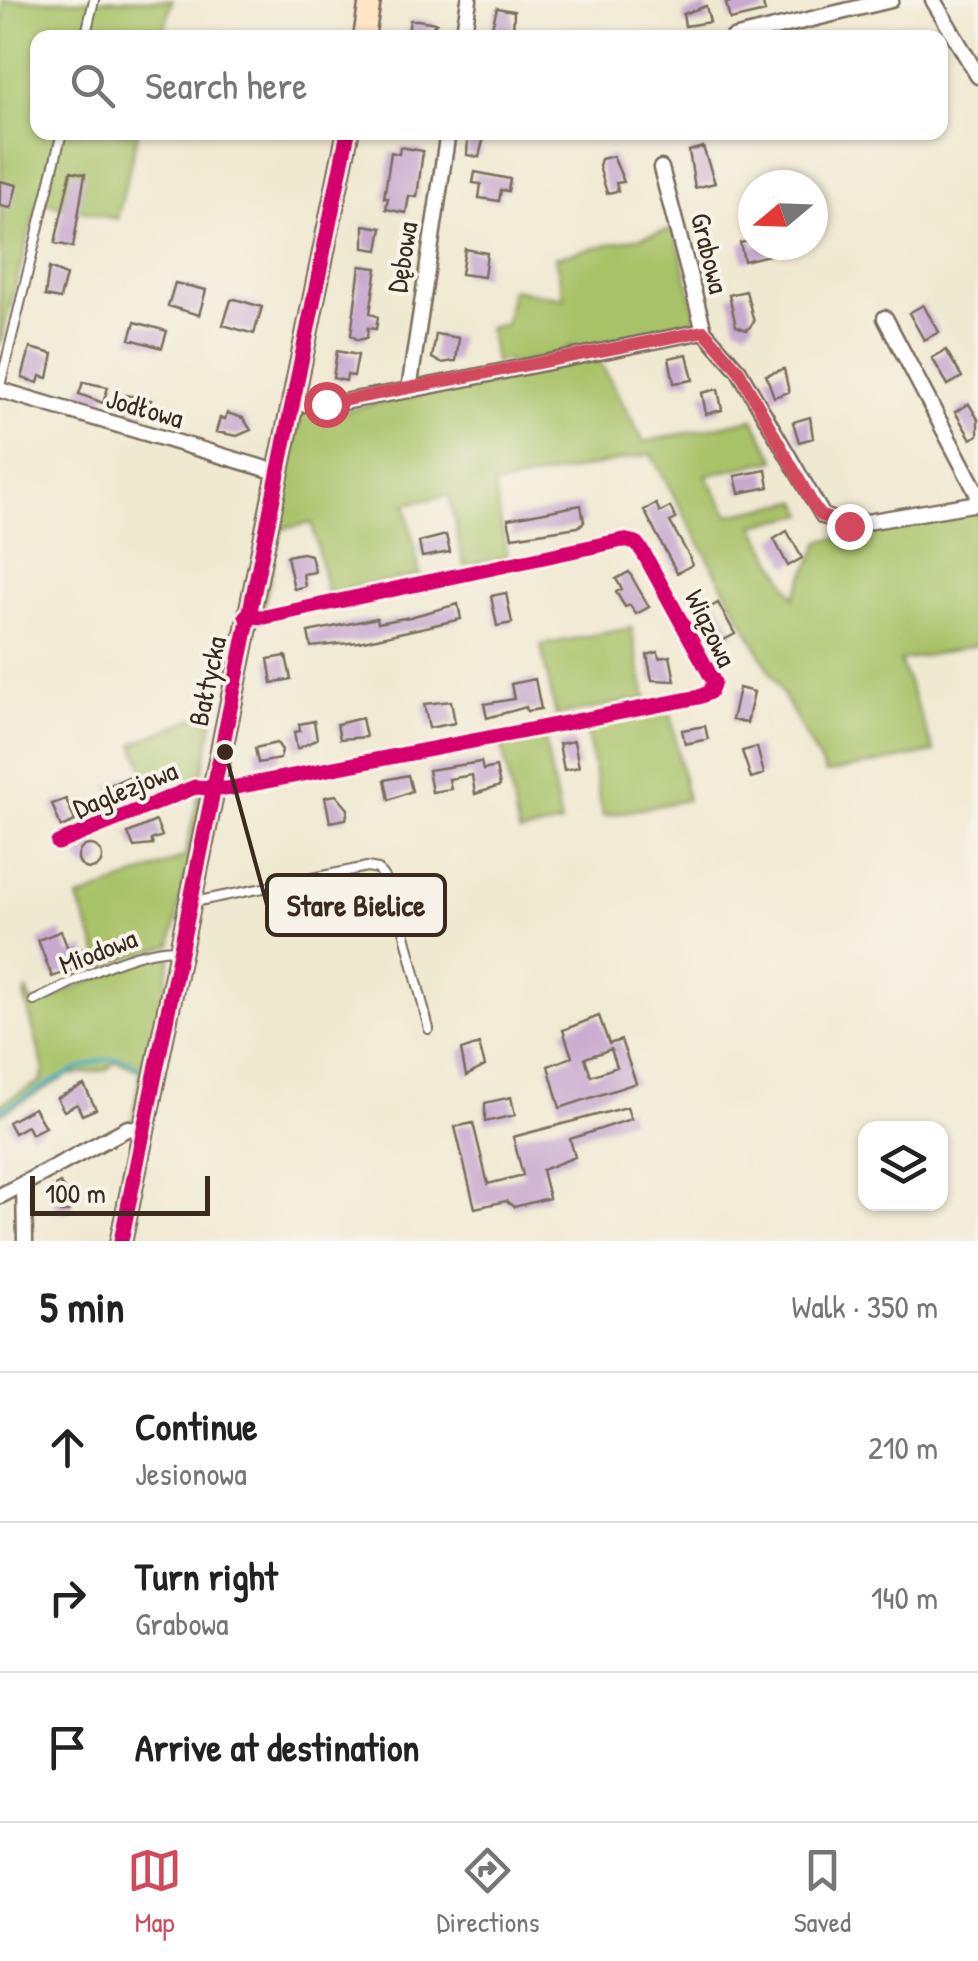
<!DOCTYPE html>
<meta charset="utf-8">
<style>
body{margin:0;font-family:"Patrick Hand",sans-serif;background:#f6f6f6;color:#222}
.controls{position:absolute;right:30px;bottom:30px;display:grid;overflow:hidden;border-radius:20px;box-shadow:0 2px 8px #0004}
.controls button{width:90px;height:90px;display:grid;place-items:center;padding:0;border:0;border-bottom:2px solid #e0e0e0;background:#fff;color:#222;font:50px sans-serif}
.compass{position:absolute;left:738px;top:170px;width:90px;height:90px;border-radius:50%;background:#fff;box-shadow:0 2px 8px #0004;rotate:251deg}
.scale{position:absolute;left:30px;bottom:25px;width:180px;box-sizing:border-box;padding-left:10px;border:5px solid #3b2a1e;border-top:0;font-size:28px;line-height:35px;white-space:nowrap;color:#3b2a1e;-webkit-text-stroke:8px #f7f3e8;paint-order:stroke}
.stop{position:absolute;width:30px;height:30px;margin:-22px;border:8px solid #d1495b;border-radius:50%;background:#fff}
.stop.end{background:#d1495b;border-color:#fff;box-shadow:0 2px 10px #0008}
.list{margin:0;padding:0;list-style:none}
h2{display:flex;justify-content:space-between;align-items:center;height:130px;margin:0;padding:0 40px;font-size:42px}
h2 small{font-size:32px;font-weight:400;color:#767676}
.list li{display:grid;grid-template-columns:65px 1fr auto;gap:30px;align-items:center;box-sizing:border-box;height:150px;padding:0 40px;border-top:2px solid #e0e0e0}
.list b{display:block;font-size:38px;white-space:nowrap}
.list p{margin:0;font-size:32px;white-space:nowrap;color:#767676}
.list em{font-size:32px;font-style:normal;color:#767676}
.icon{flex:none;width:55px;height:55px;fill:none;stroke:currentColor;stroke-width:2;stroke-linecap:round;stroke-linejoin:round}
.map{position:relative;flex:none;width:978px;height:1241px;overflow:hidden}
.search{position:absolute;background:#fff;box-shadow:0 2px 8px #0004;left:30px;right:30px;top:30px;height:110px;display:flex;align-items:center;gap:25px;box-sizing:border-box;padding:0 35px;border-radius:20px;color:#767676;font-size:38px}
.sheet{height:580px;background:#fff}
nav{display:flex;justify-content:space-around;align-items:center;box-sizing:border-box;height:140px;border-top:2px solid #e0e0e0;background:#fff;font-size:28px;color:#767676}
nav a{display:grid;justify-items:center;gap:5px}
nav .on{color:#d1495b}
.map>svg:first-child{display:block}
.green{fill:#a8c268;stroke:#727643;stroke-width:2.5}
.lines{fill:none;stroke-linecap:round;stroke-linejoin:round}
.stream{stroke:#3ba9ba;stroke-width:4}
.building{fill:#c8a9cf;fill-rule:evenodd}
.lane-casing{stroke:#7a6d5d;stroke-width:12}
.street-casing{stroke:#7a6d5d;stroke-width:19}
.secondary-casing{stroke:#7a6d5d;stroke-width:25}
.lane{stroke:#fff;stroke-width:8}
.street{stroke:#fff;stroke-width:14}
.secondary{stroke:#fde5c5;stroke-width:20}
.cycleway-casing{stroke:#f7f3e8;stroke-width:21}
.cycleway{stroke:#d6006c;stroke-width:15}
.route{stroke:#d1495b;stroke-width:12}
.labels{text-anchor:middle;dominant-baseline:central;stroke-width:8;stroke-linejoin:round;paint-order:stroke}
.street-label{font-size:28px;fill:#3b2a1e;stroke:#f7f3e8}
.leader{fill:none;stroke:#3b2a1e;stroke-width:4}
.callout-dot{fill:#3b2a1e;stroke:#f7f3e8;stroke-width:4}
.callout{fill:#f7f3e8;stroke:#3b2a1e;stroke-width:4}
.callout-label{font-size:30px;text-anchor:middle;font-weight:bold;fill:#3b2a1e}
</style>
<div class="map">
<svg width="978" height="1241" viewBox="0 0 978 1241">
<rect width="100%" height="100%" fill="#f7f3e8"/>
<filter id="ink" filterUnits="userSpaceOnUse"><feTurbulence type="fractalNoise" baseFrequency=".01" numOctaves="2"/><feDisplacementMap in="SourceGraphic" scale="20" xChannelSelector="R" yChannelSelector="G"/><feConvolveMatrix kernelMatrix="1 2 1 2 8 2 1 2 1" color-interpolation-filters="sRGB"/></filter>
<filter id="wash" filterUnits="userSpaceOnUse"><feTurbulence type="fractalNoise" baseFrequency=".0048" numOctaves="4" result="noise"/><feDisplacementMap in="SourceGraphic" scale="40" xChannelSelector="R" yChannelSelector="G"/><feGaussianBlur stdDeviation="2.25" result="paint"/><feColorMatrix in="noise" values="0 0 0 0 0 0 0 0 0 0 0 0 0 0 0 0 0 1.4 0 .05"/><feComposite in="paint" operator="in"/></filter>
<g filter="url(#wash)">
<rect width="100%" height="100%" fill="#f0e9d2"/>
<path class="green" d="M3,0H172L163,37L38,38V132L138,133L117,219L38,201L0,345Z
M675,229L696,316L693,323L575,351L570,346L562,354L512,365L506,360L495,362L488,328L506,324L511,289L564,298L555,257Z
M597,356L644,442L753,419L776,460L706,475L729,515L798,501L806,514L754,525L794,597L821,541L978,510V645L900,661L934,752L826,773L651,454L494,486L507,557L464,566L449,495L406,504L420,575L327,593L312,523L281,529L263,609L260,607L301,411H343Z
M631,628L646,698L556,716L541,645Z
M216,708L202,775L155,796L134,744Z
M670,711L687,800L603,816L586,728Z
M544,736L561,824L519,833L502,745Z
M199,791L204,795L171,945L103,966L78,899L185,857Z
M166,953L171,955L152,1056L143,1059L150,1064L137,1119L131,1124L141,1071L116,1061L106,1070L69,1075L0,1114V1104L41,1081L44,1070L25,998L27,991L33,1006L105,975L104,971Z"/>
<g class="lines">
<path class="stream" d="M0,1111C28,1097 96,1050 126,1060C133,1063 141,1069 147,1073"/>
</g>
<g id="blocks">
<path class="building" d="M737,0H762L765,12L730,20L726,3Z
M706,6L710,22L685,26L683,14Z
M497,8L514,11L513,35L489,38Z
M410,20H418L436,23L423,38H407Z
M468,132H485L479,157L467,155Z
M400,147L423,151L417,197L409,196L406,213L386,209L388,198H384L391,152L399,154Z
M703,147L715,183L695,188L689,151Z
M613,156L624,182L616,183L618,191L607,193L599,166L601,159Z
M71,171L85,174L73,247L55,243Z
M475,172L510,179L508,191L501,190L499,201L479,198L481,184L473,183Z
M0,181L17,185L11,208L0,206Z
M364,225L382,228L378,250L364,248Z
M753,240V245H766L769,255L744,261L740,243Z
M465,249L487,253L484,277L461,274Z
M360,266L377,268L370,313L378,317L376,329L368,328L367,338L358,340L351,335Z
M49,268L66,275L60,299L45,296Z
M175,283L206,290L199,315L168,306Z
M746,291L754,322L747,330L736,326L729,295Z
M235,299L262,307L254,334L223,325L231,300Z
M923,305L939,332L924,340L909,313Z
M135,322L167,331L162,348L130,339Z
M436,334L459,338L456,361L441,363L432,358Z
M30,348L53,354L48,378L40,376L38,383L22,378Z
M946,350L962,377L948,385L932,358Z
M337,351L358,355L354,376L347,375L346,381L333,378Z
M687,354L693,380L674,383L669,358Z
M784,369L789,392L774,397L766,375Z
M83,382L108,387L103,403L79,394Z
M718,389L722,410L706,414L702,393Z
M126,395L151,400L146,416L122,407Z
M969,404L978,419V435L971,439L955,412Z
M227,413L243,418L251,430L237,436L216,432L220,418L225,419Z
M810,417L813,438L799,442L793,422Z
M766,470L769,487L739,493L735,476Z
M656,504L660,512L670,507L676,519L670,522L689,556L692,565L677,573L644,510Z
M581,505L584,522L578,527L512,537L508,519Z
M787,531L802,558L788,566L774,539Z
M446,535L450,552L422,557L419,542Z
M302,553L311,555L315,572L303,574L305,586L294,589L287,556Z
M629,572L649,607L636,614L630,605L625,607L616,592L622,589L616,579Z
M506,593L512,623L497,626L491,596Z
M718,603L735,634L720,642L704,611Z
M458,604L461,619L359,642L311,647L308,632L377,618L378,623L410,617Z
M658,652L659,658L670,656L675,681L652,680L647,655Z
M286,656L291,679L272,683L268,659Z
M535,679L541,709L527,711L526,707L487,718L484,704L514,699L511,684Z
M739,688L754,692L747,723L732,720Z
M451,701L455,723L429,728L424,704Z
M362,718L366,737L340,739L337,724Z
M314,721L317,739L297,749L294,732L300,731L299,724Z
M705,726L708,739L685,744L682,730Z
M574,741L579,767L564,770L559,744Z
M277,743L282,750L280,759L258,763L255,748Z
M757,747L764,774L751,778L742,751Z
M481,762L483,770L496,767L500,786L475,794L472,775L449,779L451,789L432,792L428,770Z
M408,775L412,791L389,800L385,780Z
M128,777L134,791L114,799L108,786Z
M336,795L348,809L346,819L330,822L325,797Z
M66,799L75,821L61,827L52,804Z
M156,821L162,836L151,840L153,845L134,847L128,833Z
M78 857a12 12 0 1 1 24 0a12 12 0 1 1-24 0Z
M61,931L70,954L85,948L90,964L52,977L38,940Z
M599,1016L609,1044L621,1040L636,1083L560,1108L548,1066L572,1057L563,1030ZM611,1049L617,1067L591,1076L585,1058Z
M479,1044L485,1066L466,1076L461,1050Z
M84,1085L96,1109L82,1115L77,1104L64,1111L57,1098Z
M511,1097L515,1115L485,1122V1103Z
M627,1107L631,1119L570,1139L575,1157L542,1170L549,1198L514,1207L506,1201L475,1208L455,1127L473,1123L488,1184L523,1175L513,1137Z
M34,1108L45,1127L31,1134L27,1126L14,1133L8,1122Z
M60,1183L74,1205L68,1212H60L51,1195L50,1189Z"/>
</g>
</g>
<g filter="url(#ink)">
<use href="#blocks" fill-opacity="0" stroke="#7a6d5d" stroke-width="2.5"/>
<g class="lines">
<defs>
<path id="lane" d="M85,38L94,0
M0,386L62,132
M194,902L367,867L378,869L394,891L429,1029
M34,1001C77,981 131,948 180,949"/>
<path id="street" d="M933,0L978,76
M463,38L469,0
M733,38L891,0
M661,168L704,331L739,371L823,516L849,525L978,503
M885,318L978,495
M0,390L277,472
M409,390L448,132
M291,403L326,405L409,390L704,331
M58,843L195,787L226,789L699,697L710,692L714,682L643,552L636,543L623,540L265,617L246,616
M24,1184L25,1241
M0,1196L128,1128L143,1130"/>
<path id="secondary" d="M364,38L370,0
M121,1241L348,132"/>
</defs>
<use href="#lane" class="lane-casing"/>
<use href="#street" class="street-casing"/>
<use href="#secondary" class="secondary-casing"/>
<use href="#lane" class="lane"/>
<use href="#street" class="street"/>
<use href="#secondary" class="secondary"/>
<defs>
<path id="cycleway" d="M58,843L195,787L226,789L699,697L710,692L714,682L643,552L636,543L623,540L265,617L246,616
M121,1241L348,132"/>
</defs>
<use href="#cycleway" class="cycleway-casing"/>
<use href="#cycleway" class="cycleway"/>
</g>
</g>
<g class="lines" filter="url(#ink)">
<path class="route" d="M326,404L704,331L739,371L814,506L822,516L849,526"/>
</g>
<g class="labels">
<g class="street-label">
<text transform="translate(710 253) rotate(76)">Grabowa</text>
<text transform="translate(402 257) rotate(-81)">Dębowa</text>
<text transform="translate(145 408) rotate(16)">Jodłowa</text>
<text transform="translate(711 628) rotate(64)">Wiązowa</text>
<text transform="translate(207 681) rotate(-78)">Bałtycka</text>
<text transform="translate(125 789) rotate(-22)">Daglezjowa</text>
<text transform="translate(98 951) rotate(-21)">Miodowa</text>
</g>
</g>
<path class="leader" d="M225 752L267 905"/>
<circle class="callout-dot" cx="225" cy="752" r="10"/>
<rect class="callout" x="267" y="875" width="178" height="60" rx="10"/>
<g class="callout-label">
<text x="356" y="916">Stare Bielice</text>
</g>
</svg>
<div class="controls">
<button><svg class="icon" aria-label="layers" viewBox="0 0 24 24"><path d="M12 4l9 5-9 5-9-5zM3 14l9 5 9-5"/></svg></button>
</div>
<svg class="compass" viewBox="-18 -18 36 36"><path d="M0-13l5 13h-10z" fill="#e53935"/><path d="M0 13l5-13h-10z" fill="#767676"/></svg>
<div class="scale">100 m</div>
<div class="stop" style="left:326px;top:404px"></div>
<div class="stop end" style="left:849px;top:526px"></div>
<div class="search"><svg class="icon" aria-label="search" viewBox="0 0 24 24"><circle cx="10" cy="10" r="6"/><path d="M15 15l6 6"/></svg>Search here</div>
</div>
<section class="sheet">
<h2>5 min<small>Walk · 350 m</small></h2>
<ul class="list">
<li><svg class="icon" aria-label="ahead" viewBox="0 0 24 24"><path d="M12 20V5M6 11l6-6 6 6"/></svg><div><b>Continue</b><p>Jesionowa</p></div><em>210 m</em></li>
<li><svg class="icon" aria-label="right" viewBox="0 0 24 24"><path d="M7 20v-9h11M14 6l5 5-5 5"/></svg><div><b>Turn right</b><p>Grabowa</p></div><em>140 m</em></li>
<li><svg class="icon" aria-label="arrive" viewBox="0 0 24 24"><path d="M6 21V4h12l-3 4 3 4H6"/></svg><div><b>Arrive at destination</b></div></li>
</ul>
</section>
<nav>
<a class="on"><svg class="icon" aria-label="map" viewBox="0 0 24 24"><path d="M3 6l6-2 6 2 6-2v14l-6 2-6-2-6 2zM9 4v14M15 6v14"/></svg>Map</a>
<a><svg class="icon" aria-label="directions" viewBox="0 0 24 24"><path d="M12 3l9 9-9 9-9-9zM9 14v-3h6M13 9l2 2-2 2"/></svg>Directions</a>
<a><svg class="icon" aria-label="saved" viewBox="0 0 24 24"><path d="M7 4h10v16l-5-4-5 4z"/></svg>Saved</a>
</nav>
